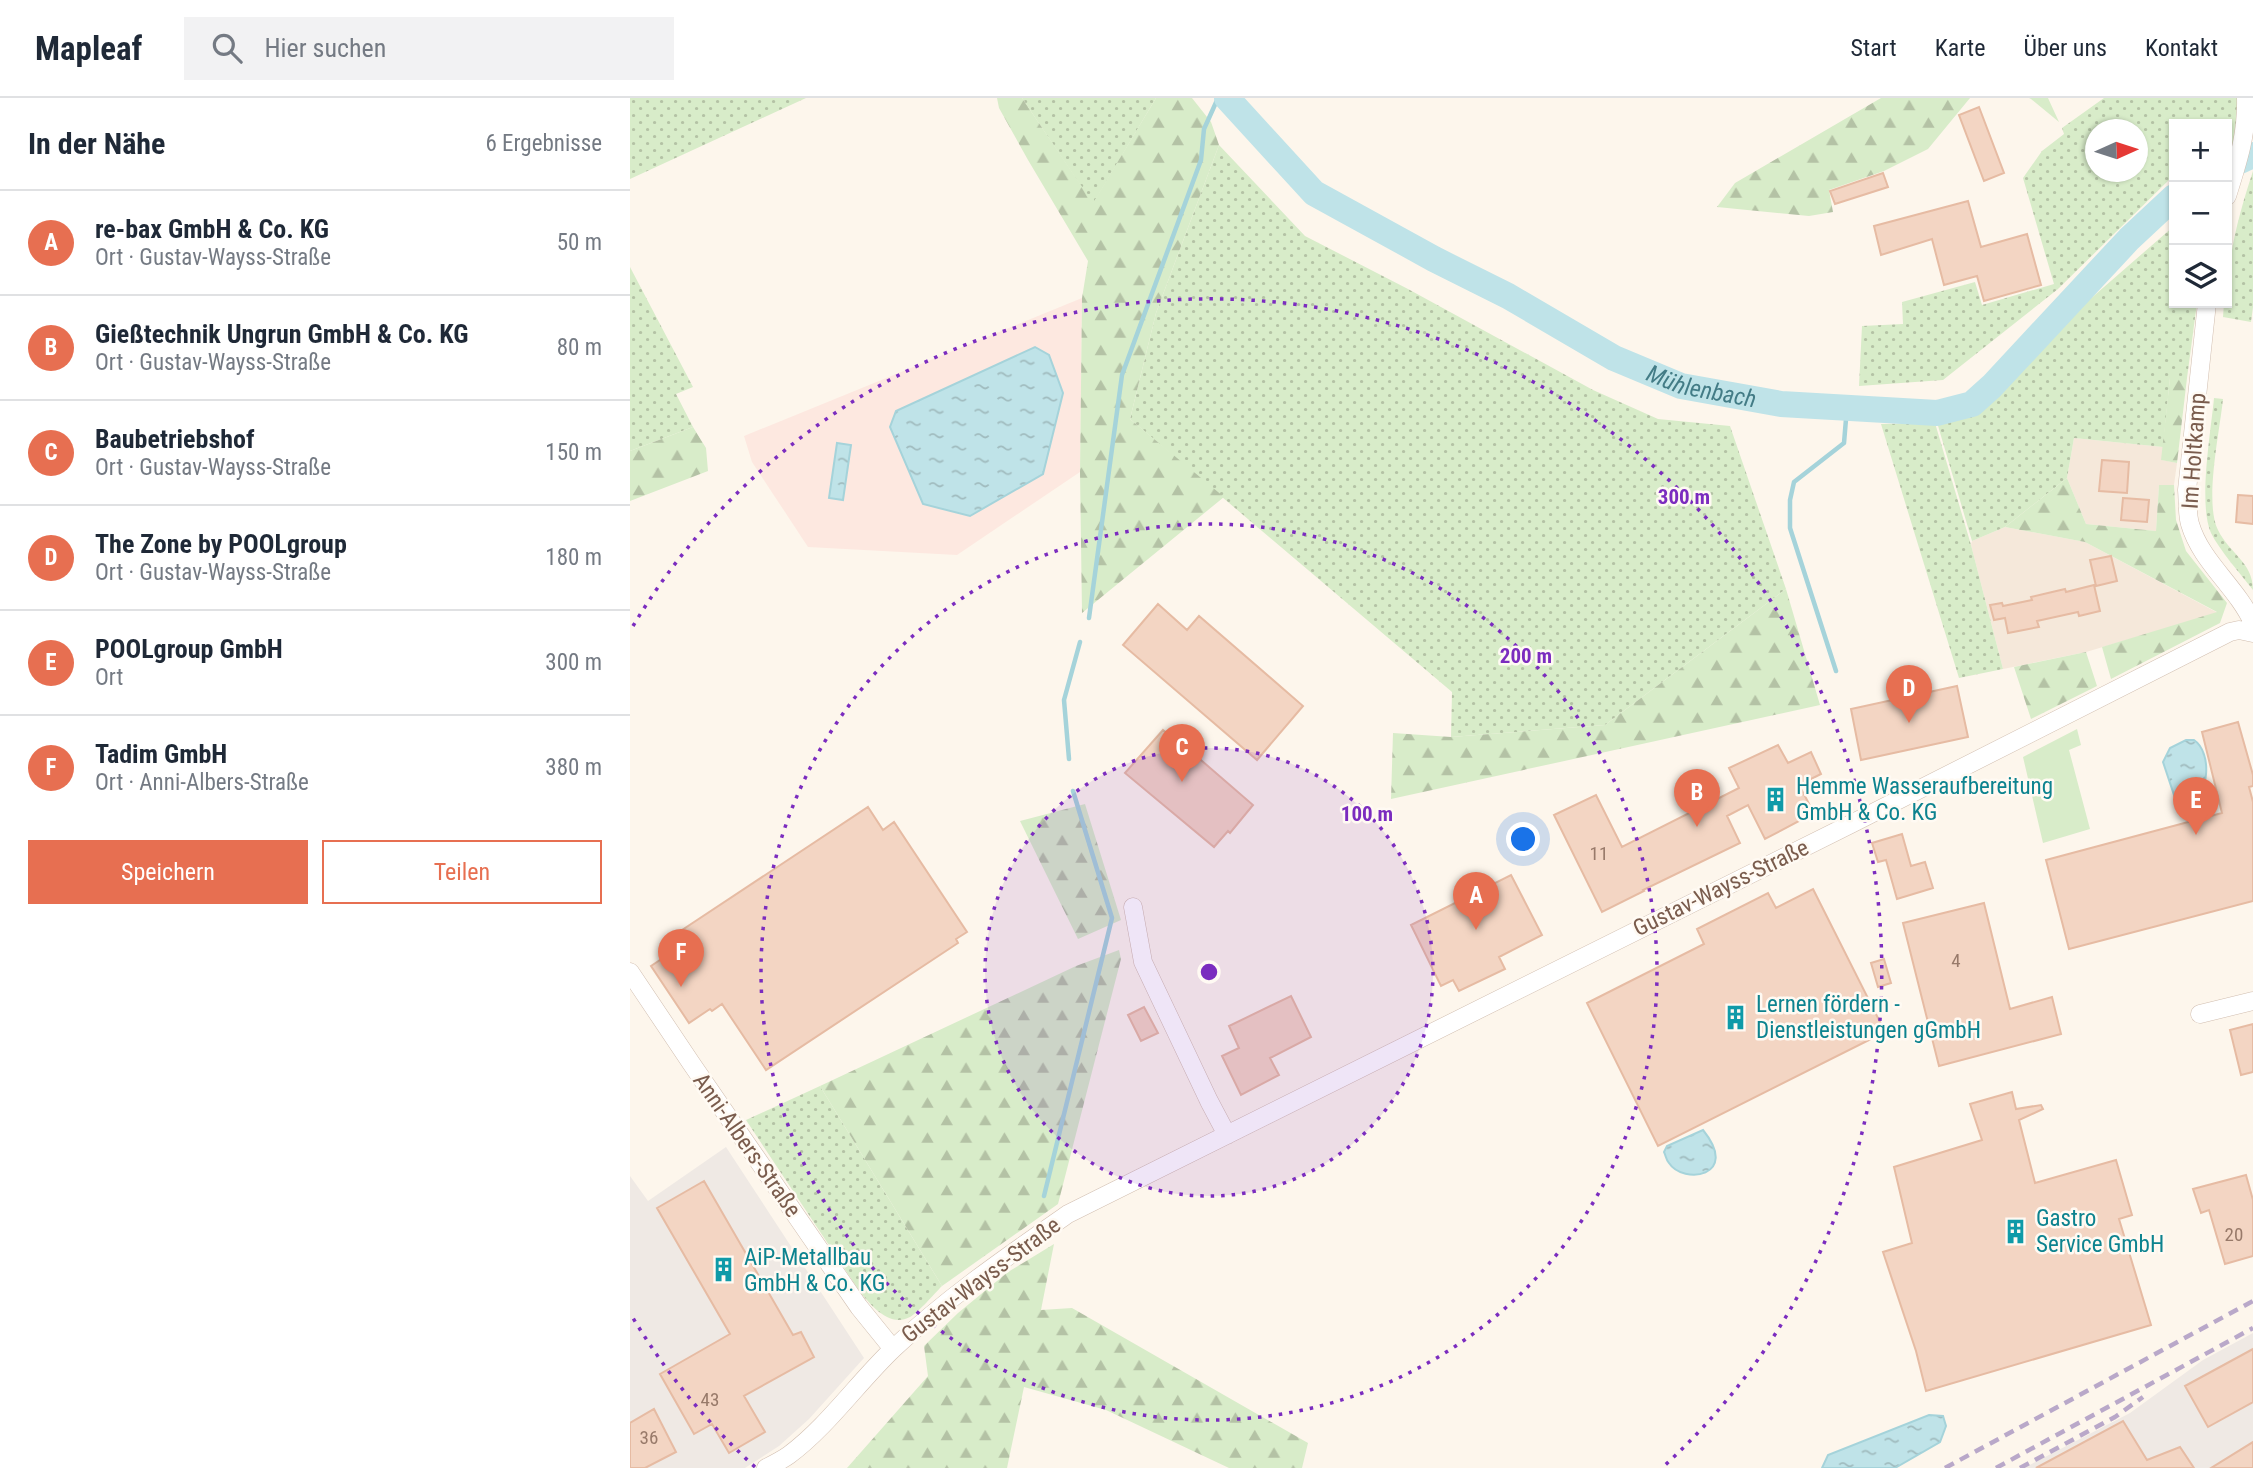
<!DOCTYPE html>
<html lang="de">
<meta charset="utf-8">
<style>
body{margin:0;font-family:"Roboto Condensed",sans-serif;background:#f2f2f3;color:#1f2937}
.controls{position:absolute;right:21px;top:21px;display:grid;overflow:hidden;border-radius:0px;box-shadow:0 2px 5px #0004}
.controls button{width:63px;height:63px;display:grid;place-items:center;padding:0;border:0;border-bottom:2px solid #e0e1e3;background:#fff;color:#1f2937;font:35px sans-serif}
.compass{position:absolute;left:1455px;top:21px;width:63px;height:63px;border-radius:50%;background:#fff;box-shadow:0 2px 5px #0004;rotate:87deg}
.you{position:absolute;left:894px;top:742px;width:24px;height:24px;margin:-18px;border:5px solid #fff;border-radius:50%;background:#1a73e8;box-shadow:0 0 0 10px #1a73e833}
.badge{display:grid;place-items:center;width:46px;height:46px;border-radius:50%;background:#e76f51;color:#fff;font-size:23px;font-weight:700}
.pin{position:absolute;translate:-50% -58px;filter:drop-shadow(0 2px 4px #0008)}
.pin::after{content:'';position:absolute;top:37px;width:24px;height:21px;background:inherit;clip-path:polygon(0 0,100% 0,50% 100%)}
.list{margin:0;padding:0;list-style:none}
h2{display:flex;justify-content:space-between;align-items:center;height:91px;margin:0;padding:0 28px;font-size:30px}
h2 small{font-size:23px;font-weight:400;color:#747a83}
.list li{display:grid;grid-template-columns:46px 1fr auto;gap:21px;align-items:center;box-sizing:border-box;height:105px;padding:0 28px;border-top:2px solid #e0e1e3}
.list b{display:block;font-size:26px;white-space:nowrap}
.list p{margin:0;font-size:23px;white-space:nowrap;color:#747a83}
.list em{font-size:23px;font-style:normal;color:#747a83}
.actions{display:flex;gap:14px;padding:21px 28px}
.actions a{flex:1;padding:16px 0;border:2px solid #e76f51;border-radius:0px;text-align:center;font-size:24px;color:#e76f51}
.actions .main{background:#e76f51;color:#fff}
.icon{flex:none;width:38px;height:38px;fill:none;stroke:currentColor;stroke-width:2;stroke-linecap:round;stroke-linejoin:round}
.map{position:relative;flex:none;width:1623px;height:1370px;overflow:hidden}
header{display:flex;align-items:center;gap:42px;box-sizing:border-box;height:98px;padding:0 35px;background:#fff;border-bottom:2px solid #e0e1e3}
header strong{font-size:33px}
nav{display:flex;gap:38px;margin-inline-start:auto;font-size:24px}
.search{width:490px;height:63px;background:#f2f2f3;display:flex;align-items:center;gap:18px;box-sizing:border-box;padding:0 24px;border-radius:0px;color:#747a83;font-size:26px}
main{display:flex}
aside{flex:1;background:#fff}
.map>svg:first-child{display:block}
.residential{fill:#f5e8da}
.commercial{fill:#fde8e0}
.industrial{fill:#efe9e4}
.grass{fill:url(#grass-dots);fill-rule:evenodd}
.forest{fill:url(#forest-firs)}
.garden{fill:#d8ecc9}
.water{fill:url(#water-ripples);stroke:#a5d3da;stroke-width:2}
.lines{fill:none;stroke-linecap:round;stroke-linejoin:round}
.stream{stroke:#a5d3da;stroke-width:4.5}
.river{stroke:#bfe3e8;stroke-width:26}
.building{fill:#f3d5c3;stroke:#e6bba3;stroke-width:2}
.minor-casing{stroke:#d1beb0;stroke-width:19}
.minor{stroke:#fff;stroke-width:18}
.rail{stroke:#b9a8c9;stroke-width:4.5;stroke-dasharray:10 7;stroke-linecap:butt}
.ring{fill:none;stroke:#7b2cbf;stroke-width:3.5;stroke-dasharray:3.5 7}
.labels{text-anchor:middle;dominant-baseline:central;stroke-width:5;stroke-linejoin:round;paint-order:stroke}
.number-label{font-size:19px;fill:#987a6a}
.street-label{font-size:23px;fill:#7a5c4d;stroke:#fffaf3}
.culture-label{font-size:23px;fill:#0d838f;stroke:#fffaf3;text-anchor:start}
.water-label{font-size:24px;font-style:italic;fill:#437c86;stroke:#fffaf3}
.centre{fill:#7b2cbf;stroke:#fffaf3;stroke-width:3.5}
.ring-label{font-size:21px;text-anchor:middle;font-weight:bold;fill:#7b2cbf;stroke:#fffaf3;stroke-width:5;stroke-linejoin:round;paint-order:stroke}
</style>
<header>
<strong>Mapleaf</strong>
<div class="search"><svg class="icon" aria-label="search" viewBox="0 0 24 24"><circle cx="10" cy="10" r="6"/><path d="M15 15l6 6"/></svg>Hier suchen</div>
<nav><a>Start</a><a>Karte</a><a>Über uns</a><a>Kontakt</a></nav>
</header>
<main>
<aside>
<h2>In der Nähe<small>6 Ergebnisse</small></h2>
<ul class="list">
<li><span class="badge">A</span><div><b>re-bax GmbH &amp; Co. KG</b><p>Ort · Gustav-Wayss-Straße</p></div><em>50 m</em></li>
<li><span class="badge">B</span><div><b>Gießtechnik Ungrun GmbH &amp; Co. KG</b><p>Ort · Gustav-Wayss-Straße</p></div><em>80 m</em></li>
<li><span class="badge">C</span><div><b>Baubetriebshof</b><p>Ort · Gustav-Wayss-Straße</p></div><em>150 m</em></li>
<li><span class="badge">D</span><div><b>The Zone by POOLgroup</b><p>Ort · Gustav-Wayss-Straße</p></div><em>180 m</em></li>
<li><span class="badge">E</span><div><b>POOLgroup GmbH</b><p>Ort</p></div><em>300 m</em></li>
<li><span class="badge">F</span><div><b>Tadim GmbH</b><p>Ort · Anni-Albers-Straße</p></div><em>380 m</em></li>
</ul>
<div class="actions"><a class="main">Speichern</a><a>Teilen</a></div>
</aside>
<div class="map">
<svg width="1623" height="1370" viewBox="0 0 1623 1370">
<defs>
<pattern id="grass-dots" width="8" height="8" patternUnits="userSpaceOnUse" patternTransform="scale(1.75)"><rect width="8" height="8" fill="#d8ecc9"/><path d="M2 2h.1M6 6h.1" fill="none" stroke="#b4c2a5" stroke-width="1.8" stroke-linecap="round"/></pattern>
<pattern id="forest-firs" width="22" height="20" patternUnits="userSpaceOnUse" patternTransform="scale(1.75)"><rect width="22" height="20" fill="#d8ecc9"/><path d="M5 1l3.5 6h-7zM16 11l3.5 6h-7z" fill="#b4c2a5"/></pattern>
<pattern id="water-ripples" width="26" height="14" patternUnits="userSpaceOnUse" patternTransform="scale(1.75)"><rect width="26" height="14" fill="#bfe3e8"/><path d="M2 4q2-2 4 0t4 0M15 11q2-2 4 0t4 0" fill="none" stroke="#a0bbbe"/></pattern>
</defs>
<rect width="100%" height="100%" fill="#fdf6ec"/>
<path class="residential" d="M1444,340L1533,349L1532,362L1547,365L1544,387H1529L1526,433L1456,426L1437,380Z
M1375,429L1455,444L1588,515L1456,554L1373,571L1341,447L1342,443Z"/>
<path class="commercial" d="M452,200L450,374L327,457L178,449L122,364L114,338Z"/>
<path class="industrial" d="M96,1049L234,1260L179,1321L149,1348L115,1370H0V1078L18,1103Z
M1623,1235V1370H1394L1500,1315L1573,1262Z"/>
<path class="grass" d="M0,0H176L0,81Z
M392,0H526L463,106Z
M1474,0H1609L1604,49L1597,52V26H1544V77L1428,191L1313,282L1229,288L1232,228L1273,226L1272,204L1345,184L1352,207L1424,186L1393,80L1412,53L1434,36L1432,30ZM1465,32H1507V74H1465Z
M589,47L675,138L778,191L963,292L1028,321L1100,328L1156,491L975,627L821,639L822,594L500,321L526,215Z
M1623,73V209L1621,224L1593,219L1594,205H1597C1597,159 1609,116 1623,73Z
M1544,128V205H1567L1557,280H1540L1533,349L1444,340L1437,380L1375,429L1342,443L1306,321L1350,308L1435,223Z
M0,169L63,289L46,296L63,329L0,353Z
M1584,300L1593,301C1590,332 1574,405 1588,432C1599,455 1623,464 1623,492C1610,475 1590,453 1581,435C1568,406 1581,333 1584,300Z
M1305,325L1341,447L1373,571L1329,580L1251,326Z
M190,988L312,1188C304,1196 289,1214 280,1219C259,1230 241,1207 230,1194L116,1022Z"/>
<path class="forest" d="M367,0H392L463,105L526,0H562L581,24L589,47L526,215L500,321L594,399L452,515L450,374L452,200L458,163L398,62L369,10Z
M1251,0H1340L1298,51L1254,73L1199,92L1203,114L1179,118L1087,109L1105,85Z
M1399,0H1418L1429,24L1401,1Z
M1540,280H1557L1547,365L1531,362Z
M63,329L76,350L78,373L0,403V353Z
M1437,380L1456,426L1526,433L1529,387H1544L1546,422L1556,453L1597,505L1590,525L1481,581L1472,549L1587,514L1455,444L1375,429Z
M1156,491L1190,607L761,701L763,635L821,639L975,627Z
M1456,554L1467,588L1401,621L1384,569Z
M455,706L491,822L448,841L390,723Z
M489,852L491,861L428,1106L312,1188L190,988L446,868Z
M424,1146L411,1212L442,1210L678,1345L672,1370H599L476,1312L394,1289L377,1370H217L298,1278L294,1248L328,1215L378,1174Z"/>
<path class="garden" d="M1447,631L1451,647L1439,652L1460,731L1413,745L1393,659Z"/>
<path class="water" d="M405,249L419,257L433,295L413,376L340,418L293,406L260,329L266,313Z
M207,345L221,347L213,402L199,400Z
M1556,642H1564C1582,654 1580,697 1559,705L1548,704L1545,700L1533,664L1540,650Z
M1073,1032C1111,1079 1053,1087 1039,1065C1036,1062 1036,1058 1034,1054L1037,1048Z
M1299,1317L1313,1318L1316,1328L1310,1344L1265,1370H1192L1198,1357Z"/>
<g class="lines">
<path class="stream" d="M459,520L492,277L571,62L574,31L588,0
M1206,573L1160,430V402L1164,384L1214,345L1217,309
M439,661L434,602L450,544
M414,1098L482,820L443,693"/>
<g class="river">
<path id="s1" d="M597,0L684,95L804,161L878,198L984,260L1051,288L1151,306L1307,315L1342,306L1362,288L1499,141L1544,99"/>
<path d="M1597,69L1623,57"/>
</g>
</g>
<path class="building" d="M1349,9L1374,75L1354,83L1329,17Z
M1253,75L1258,89L1205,106L1200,93Z
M1338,103L1351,149L1397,136L1411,187L1354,203L1347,178L1314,187L1302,141L1251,157L1244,128Z
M1472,362L1499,364L1497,395L1469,393Z
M1608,397L1623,398V426L1606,424Z
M1493,400L1519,402L1517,424L1491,422Z
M1481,458L1487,483L1466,488L1460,462Z
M1464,487L1470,513L1449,518L1448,514L1407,523L1409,529L1378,535L1375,520L1364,522L1360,507L1372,505L1373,508L1402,502L1401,499L1435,491L1436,494Z
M528,506L557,532L569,518L673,608L627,662L493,547Z
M1327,588L1338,639L1231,662L1221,611Z
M1608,624L1623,677V688L1619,689L1623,704V803L1439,851L1416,762L1592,715L1572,634Z
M533,632L556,651L557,650L623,707L600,735L598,733L584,749L495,675Z
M1148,647L1158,665L1181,654L1191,676L1169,687L1184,715L1135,741L1118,707L1097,718L1110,745L1013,792L1014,793L972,814L924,717L966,697L992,749L1109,690L1099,670Z
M238,709L253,732L264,724L337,834L326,841L328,845L136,972L92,906L82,913L80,911L59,925L21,868L42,854L41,851L50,843L46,836Z
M1272,736L1281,768L1295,764L1303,790L1267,801L1256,762L1248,764L1242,745Z
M881,777L912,837L869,859L875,871L829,893L823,882L811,888L781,827Z
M1183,791L1255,934L1028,1048L957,905L1074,846L1067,831L1138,795L1146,810Z
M1354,805L1380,911L1422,899L1431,936L1309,968L1273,825Z
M1254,861L1261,885L1248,889L1241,865Z
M661,898L681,939L640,960L649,977L611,997L592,958L609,950L599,928Z
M514,909L528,935L511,943L498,917Z
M1623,926V974L1611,977L1600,932Z
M1382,994L1386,1011L1411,1007L1413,1011L1389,1022L1405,1085L1486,1062L1502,1117L1489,1121L1521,1227L1296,1293L1286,1253L1253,1154L1282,1145L1264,1069L1352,1042L1340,1006Z
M1616,1077L1623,1102V1158L1595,1166L1579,1112L1571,1115L1563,1091Z
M74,1083L163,1237L171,1234L184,1259L114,1298L135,1334L99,1355L82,1326L64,1336L30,1276L100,1236L27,1110Z
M1623,1251V1304L1578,1329L1555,1288Z
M24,1311L46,1354L15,1370H0V1325Z
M1493,1323L1517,1362L1550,1349L1564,1370H1406Z
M1623,1344V1370H1581Z"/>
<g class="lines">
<defs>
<path id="minor" d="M1597,98C1608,63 1617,37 1616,0
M1577,205L1557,392C1558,403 1557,416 1560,426C1571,464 1607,489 1623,525
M503,809L513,864L579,1003L597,1037
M0,874L61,965L229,1209L263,1251
M1570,916L1623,903
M136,1370C144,1366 152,1362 159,1357C198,1328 229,1283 264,1250C318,1199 378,1158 438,1116L1221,726L1600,534L1609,532L1623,535"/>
</defs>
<use href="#minor" class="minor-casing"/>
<use href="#minor" class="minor"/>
<path class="rail" d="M1315,1370L1623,1203
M1366,1370L1623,1230
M1390,1370L1485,1319L1513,1299"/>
</g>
<circle cx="579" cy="874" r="224" fill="#7b2cbf" fill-opacity=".12"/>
<g class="ring">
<circle cx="579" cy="874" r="224"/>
<circle cx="579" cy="874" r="448"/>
<path d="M125 1369A672 672 0 0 1 3 1220M3 528A672 672 0 1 1 1033 1369"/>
</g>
<defs>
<symbol id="building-bare" viewBox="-9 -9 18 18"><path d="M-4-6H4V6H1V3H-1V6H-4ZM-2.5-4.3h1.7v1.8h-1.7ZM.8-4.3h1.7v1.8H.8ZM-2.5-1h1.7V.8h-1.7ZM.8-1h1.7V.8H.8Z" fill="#0f9aa8" stroke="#fffaf3" stroke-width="2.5" paint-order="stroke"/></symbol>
</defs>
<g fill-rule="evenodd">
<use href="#building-bare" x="1128" y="684" width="35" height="35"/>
<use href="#building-bare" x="1088" y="902" width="35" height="35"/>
<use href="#building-bare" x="1368" y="1116" width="35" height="35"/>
<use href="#building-bare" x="76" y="1154" width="35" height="35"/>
</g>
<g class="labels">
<g class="number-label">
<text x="969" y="755">11</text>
<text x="1326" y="862">4</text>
<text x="1604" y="1136">20</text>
<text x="80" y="1301">43</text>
<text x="19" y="1339">36</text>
</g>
<g class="street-label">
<text transform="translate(1564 353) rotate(-86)">Im Holtkamp</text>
<text transform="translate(1091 790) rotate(-26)">Gustav-Wayss-Straße</text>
<text transform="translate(117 1047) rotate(55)">Anni-Albers-Straße</text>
<text transform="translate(351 1182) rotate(-37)">Gustav-Wayss-Straße</text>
</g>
<g class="culture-label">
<text x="1166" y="688">Hemme Wasseraufbereitung<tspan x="1166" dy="26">GmbH &amp; Co. KG</tspan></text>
<text x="1126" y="906">Lernen fördern -<tspan x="1126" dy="26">Dienstleistungen gGmbH</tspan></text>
<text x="1406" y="1120">Gastro<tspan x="1406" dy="26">Service GmbH</tspan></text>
<text x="114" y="1159">AiP-Metallbau<tspan x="114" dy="26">GmbH &amp; Co. KG</tspan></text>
</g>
<g class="water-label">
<text stroke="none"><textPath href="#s1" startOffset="564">Mühlenbach</textPath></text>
</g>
</g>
<circle cx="579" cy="874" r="10" class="centre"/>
<g class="ring-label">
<text x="1054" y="406">300 m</text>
<text x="896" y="565">200 m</text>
<text x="737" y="723">100 m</text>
</g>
</svg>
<div class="controls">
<button>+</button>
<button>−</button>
<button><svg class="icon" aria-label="layers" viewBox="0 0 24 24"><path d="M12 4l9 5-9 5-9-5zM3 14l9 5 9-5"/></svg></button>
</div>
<svg class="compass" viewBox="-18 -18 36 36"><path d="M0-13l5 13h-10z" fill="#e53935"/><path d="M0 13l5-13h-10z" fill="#747a83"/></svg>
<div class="you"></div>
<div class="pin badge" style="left:846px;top:832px">A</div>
<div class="pin badge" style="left:1067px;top:729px">B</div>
<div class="pin badge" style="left:552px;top:684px">C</div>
<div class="pin badge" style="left:1279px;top:625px">D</div>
<div class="pin badge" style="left:1566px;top:737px">E</div>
<div class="pin badge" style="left:51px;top:889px">F</div>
</div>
</main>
